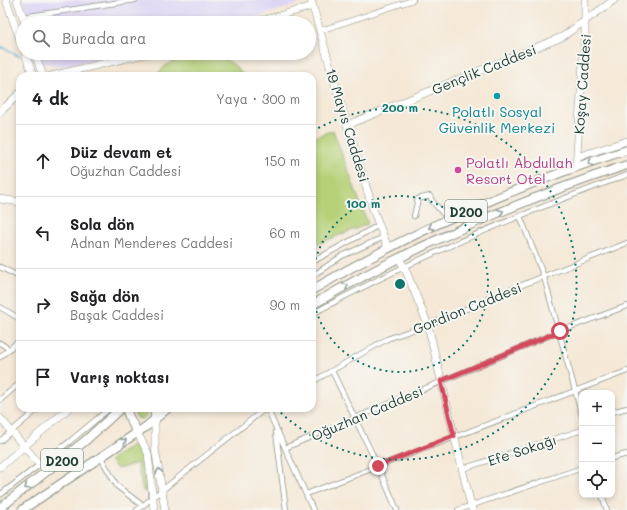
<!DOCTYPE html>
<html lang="tr">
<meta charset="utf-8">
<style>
body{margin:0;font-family:Mali,sans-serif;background:#f2f2f2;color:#202124}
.controls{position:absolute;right:12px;bottom:12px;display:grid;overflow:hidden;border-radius:8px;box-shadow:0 2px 6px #0003}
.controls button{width:36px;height:36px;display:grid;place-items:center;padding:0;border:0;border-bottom:1px solid #e0e0e0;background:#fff;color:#202124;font:20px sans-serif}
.stop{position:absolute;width:12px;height:12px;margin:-9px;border:3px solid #d1495b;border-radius:50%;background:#fff}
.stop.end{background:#d1495b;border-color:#fff;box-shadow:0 1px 4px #0008}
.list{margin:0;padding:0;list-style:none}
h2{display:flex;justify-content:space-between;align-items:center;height:52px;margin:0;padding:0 16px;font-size:17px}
h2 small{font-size:13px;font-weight:400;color:#757577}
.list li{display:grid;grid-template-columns:26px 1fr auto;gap:12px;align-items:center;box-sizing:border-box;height:72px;padding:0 16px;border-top:1px solid #e0e0e0}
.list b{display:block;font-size:15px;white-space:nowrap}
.list p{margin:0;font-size:13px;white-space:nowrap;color:#757577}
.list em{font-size:13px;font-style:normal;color:#757577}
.icon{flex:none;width:22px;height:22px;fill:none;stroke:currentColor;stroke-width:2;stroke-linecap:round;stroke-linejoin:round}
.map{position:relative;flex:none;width:627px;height:510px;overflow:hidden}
.search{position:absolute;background:#fff;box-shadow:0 2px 6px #0003;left:16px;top:16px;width:300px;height:44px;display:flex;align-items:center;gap:10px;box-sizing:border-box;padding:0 14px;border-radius:22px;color:#757577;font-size:15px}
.panel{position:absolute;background:#fff;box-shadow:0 2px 6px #0003;left:16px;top:72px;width:300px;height:340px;border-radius:12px}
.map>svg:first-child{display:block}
.built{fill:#ded5f5}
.green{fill:#b5d076;stroke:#6a8655}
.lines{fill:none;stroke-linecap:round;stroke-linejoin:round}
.stream{stroke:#55abd1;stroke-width:2}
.street-casing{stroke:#8a9285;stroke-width:6}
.secondary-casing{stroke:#8a9285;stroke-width:8}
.primary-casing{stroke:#8a9285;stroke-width:8}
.highway-casing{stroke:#8a9285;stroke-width:10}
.street{stroke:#fff;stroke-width:4.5}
.secondary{stroke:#fff;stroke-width:7}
.primary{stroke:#fff;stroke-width:7}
.highway{stroke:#fff;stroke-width:8}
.oneway{stroke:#8f9e9a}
.route{stroke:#d1495b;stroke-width:5}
.ring{fill:none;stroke:#0f766e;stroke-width:2;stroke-dasharray:2 4}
.culture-dot{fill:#0f9aa8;stroke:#f6f6f2;stroke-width:1.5}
.hotel-dot{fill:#d1479c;stroke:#f6f6f2;stroke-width:1.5}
.labels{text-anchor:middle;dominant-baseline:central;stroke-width:4;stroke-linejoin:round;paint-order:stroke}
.shield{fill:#f6f6f2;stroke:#60746d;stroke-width:1}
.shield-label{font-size:13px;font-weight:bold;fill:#1f3d34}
.street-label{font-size:14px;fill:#1f3d34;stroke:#f6f6f2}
.culture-label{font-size:14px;fill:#0d838f;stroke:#f6f6f2}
.hotel-label{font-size:14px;fill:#b23c85;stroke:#f6f6f2;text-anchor:start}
.centre{fill:#0f766e;stroke:#f6f6f2;stroke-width:2}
.ring-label{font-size:12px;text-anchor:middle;font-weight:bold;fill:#0f766e;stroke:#f6f6f2;stroke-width:4;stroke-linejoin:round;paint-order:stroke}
</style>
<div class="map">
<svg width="627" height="510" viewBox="0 0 627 510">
<rect width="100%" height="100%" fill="#f6f6f2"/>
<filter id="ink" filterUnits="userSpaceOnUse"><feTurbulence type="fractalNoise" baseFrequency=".025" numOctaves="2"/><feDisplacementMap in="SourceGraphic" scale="8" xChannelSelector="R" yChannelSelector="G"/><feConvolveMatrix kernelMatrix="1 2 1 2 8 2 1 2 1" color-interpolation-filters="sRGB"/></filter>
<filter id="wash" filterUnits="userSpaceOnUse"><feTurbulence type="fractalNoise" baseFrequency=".012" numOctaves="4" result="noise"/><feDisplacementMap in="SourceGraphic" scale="16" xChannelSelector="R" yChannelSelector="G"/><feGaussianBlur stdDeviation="0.9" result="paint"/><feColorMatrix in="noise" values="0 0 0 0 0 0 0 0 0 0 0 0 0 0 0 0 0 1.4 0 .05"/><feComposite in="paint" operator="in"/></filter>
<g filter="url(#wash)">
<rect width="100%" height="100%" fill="#f5e8d6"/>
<path class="built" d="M23,0H301L302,3L236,23H30Z
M38,53H130L61,66L41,63Z"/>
<path class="green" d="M197,54C219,55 230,58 244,76H156C165,62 181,57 197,54Z
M333,130L368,224L312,246V138Z
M135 413a6 6 0 1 1 12 0a6 6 0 1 1-12 0Z
M137,443L143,458L146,492L143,491L137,463L117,469L110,460Z"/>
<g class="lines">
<path class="stream" d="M0,46L19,56"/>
</g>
</g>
<g filter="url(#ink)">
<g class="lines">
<defs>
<path id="street" d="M23,17L135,0
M319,31L413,0
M414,216L418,199L430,196L432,201L448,219
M520,216L544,277L582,416
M312,262L379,225
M0,267L20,277
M312,276L342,256L384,237
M0,307L20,319
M312,314C412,259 519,214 627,175
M0,343L9,349
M0,357L20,340
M332,371L378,466L397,510
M312,382L387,339L446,318L495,296L627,243
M0,400L20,383
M267,408L313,510
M612,412L627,408
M276,432L286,510
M0,441L39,408
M285,448L560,331L627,306
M100,456L117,486L143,506
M612,458L627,454
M462,469L582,430
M306,494L627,371
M0,495L69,442L110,408
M602,495L607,510
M137,510L266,408
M458,510L582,468"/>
<path id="secondary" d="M311,0L347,125L374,212L388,248
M254,23L313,6
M51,76L148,53
M0,112L20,93
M347,125L562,37L614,0
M577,157L627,141
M576,168L585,34V0
M0,199L20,202
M399,258L406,271L428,325L472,510
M0,418L40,465
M155,420V448L165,510
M137,432L148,453L154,510
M0,467L69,408"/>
<path id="primary" d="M6,0L23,48
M17,0L25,23
M25,53L33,76
M35,53L43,76"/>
<path id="highway" d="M312,290C411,232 517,185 627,150
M312,305C411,247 518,201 627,165
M126,408L129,417L137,432
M155,408V420
M0,508L85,441L121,408
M22,510L147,426L168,408"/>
</defs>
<use href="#street" class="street-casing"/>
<use href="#secondary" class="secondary-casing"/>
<use href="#primary" class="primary-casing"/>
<use href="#highway" class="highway-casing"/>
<use href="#street" class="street"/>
<use href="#secondary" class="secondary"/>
<use href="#primary" class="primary"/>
<use href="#highway" class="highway"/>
</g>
<defs><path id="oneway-chevron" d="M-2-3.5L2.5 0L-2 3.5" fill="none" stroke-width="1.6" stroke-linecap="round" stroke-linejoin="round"/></defs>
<g class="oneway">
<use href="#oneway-chevron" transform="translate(590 163) rotate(160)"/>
<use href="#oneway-chevron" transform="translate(501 212) rotate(-23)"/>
<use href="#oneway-chevron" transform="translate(431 227) rotate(155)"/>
<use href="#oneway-chevron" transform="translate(346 286) rotate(-29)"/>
<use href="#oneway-chevron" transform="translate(124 441) rotate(-33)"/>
<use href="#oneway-chevron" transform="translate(159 471) rotate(-100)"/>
<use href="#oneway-chevron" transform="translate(27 487) rotate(142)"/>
</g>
</g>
<g class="lines" filter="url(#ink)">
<path class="route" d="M378,466L454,436L441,381L560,331"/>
</g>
<g class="ring">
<path d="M312 283A88 88 0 1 1 312 285"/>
<path d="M313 131A176 176 0 1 1 276 408"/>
</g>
<circle class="culture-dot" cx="497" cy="96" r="4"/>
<circle class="hotel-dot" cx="458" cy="170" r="4"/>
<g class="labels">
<g class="shield">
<rect x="445" y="200" width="42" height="22" rx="3"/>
<rect x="41" y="449" width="42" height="22" rx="3"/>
</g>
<g class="shield-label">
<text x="466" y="211">D200</text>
<text x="62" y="460">D200</text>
</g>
<g class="street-label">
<text transform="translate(484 69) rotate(-22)">Gençlik Caddesi</text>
<text transform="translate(582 84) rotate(-86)">Koşay Caddesi</text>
<text transform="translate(348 125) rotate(73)">19 Mayıs Caddesi</text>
<text transform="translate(467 308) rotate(-22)">Gordion Caddesi</text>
<text transform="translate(367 413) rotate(-23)">Oğuzhan Caddesi</text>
<text transform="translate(522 450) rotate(-18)">Efe Sokağı</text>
</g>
<g class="culture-label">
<text x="497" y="111">Polatlı Sosyal<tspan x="497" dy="16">Güvenlik Merkezi</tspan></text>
</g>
<g class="hotel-label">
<text x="466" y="162">Polatlı Abdullah<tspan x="466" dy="16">Resort Otel</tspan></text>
</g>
</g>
<circle cx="400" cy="284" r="6" class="centre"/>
<g class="ring-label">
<text x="400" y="112">200 m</text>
<text x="363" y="208">100 m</text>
</g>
</svg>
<div class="controls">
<button>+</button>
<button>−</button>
<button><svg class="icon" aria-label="locate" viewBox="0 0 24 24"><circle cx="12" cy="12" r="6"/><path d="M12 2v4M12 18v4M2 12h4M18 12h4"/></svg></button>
</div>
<div class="stop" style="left:560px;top:331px"></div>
<div class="stop end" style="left:378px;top:466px"></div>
<div class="search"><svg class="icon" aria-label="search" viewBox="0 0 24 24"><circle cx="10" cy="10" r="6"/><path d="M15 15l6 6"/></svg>Burada ara</div>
<section class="panel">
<h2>4 dk<small>Yaya · 300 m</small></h2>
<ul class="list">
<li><svg class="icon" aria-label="ahead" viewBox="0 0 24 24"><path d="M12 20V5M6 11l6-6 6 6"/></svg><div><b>Düz devam et</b><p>Oğuzhan Caddesi</p></div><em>150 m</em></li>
<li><svg class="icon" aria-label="left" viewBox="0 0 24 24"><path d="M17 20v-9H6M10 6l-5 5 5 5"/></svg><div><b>Sola dön</b><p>Adnan Menderes Caddesi</p></div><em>60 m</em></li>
<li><svg class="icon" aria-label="right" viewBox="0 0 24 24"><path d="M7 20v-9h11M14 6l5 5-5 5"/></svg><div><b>Sağa dön</b><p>Başak Caddesi</p></div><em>90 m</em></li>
<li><svg class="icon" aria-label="arrive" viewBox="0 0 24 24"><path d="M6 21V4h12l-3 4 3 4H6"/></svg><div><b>Varış noktası</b></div></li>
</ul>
</section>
</div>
